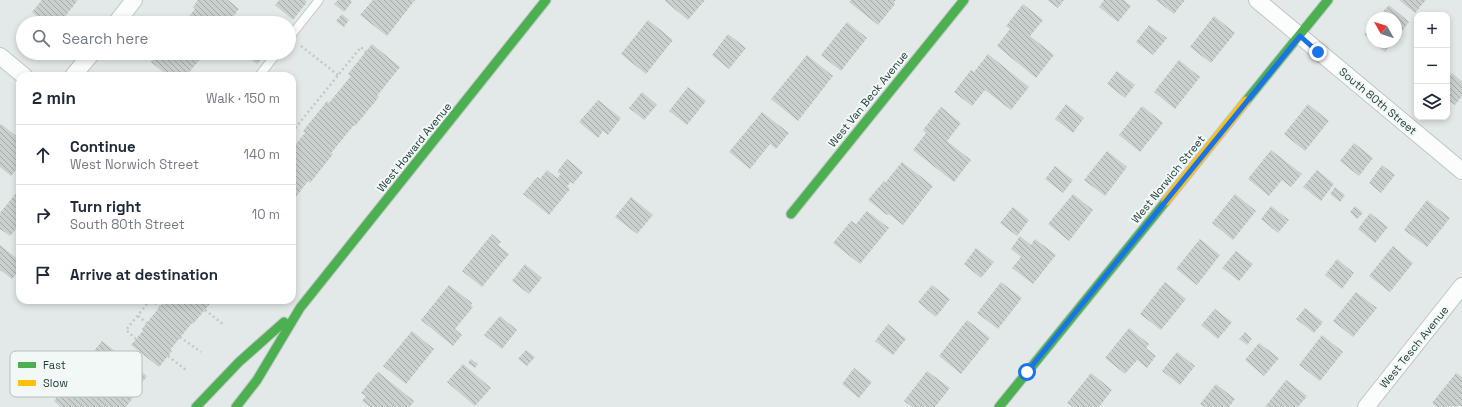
<!DOCTYPE html>
<meta charset="utf-8">
<style>
body{margin:0;font-family:"Space Grotesk",sans-serif;background:#f2f2f3;color:#1f2937}
.controls{position:absolute;right:12px;top:12px;display:grid;overflow:hidden;border-radius:8px;box-shadow:0 2px 6px #0003}
.controls button{width:36px;height:36px;display:grid;place-items:center;padding:0;border:0;border-bottom:1px solid #e0e1e3;background:#fff;color:#1f2937;font:20px sans-serif}
.compass{position:absolute;left:1366px;top:12px;width:36px;height:36px;border-radius:50%;background:#fff;box-shadow:0 2px 6px #0003;rotate:309deg}
.stop{position:absolute;width:12px;height:12px;margin:-9px;border:3px solid #1a73e8;border-radius:50%;background:#fff}
.stop.end{background:#1a73e8;border-color:#fff;box-shadow:0 1px 4px #0008}
.list{margin:0;padding:0;list-style:none}
h2{display:flex;justify-content:space-between;align-items:center;height:52px;margin:0;padding:0 16px;font-size:17px}
h2 small{font-size:13px;font-weight:400;color:#747a83}
.list li{display:grid;grid-template-columns:26px 1fr auto;gap:12px;align-items:center;box-sizing:border-box;height:60px;padding:0 16px;border-top:1px solid #e0e1e3}
.list b{display:block;font-size:15px;white-space:nowrap}
.list p{margin:0;font-size:13px;white-space:nowrap;color:#747a83}
.list em{font-size:13px;font-style:normal;color:#747a83}
.icon{flex:none;width:22px;height:22px;fill:none;stroke:currentColor;stroke-width:2;stroke-linecap:round;stroke-linejoin:round}
.map{position:relative;flex:none;width:1462px;height:407px;overflow:hidden}
.search{position:absolute;background:#fff;box-shadow:0 2px 6px #0003;left:16px;top:16px;width:280px;height:44px;display:flex;align-items:center;gap:10px;box-sizing:border-box;padding:0 14px;border-radius:22px;color:#747a83;font-size:15px}
.panel{position:absolute;background:#fff;box-shadow:0 2px 6px #0003;left:16px;top:72px;width:280px;height:232px;border-radius:12px}
.map>svg:first-child{display:block}
.building{fill:url(#building-back-hatch)}
.lines{fill:none;stroke-linecap:round;stroke-linejoin:round}
.lane-casing{stroke:#c0c6c5;stroke-width:10}
.street-casing{stroke:#c0c6c5;stroke-width:18}
.fast-casing{stroke:#bfc6c5;stroke-width:11}
.slow-casing{stroke:#bfc6c5;stroke-width:11}
.path{stroke:#c0c9c8;stroke-width:2.5;stroke-dasharray:2 3;stroke-linecap:butt}
.lane{stroke:#fbfcfc;stroke-width:8}
.street{stroke:#fbfcfc;stroke-width:16}
.fast{stroke:#4caf50;stroke-width:9}
.slow{stroke:#ffc107;stroke-width:9}
.route{stroke:#1a73e8;stroke-width:5}
.labels{text-anchor:middle;dominant-baseline:central;stroke-width:4;stroke-linejoin:round;paint-order:stroke}
.street-label{font-size:11px;fill:#213c3a;stroke:#f1f8f6}
.key{fill:#f1f8f6;stroke:#b3c0be;stroke-width:1}
.key-label{font-size:11px;fill:#213c3a}
</style>
<div class="map">
<svg width="1462" height="407" viewBox="0 0 1462 407">
<defs>
<pattern id="building-back-hatch" width="6" height="6" patternUnits="userSpaceOnUse"><rect width="6" height="6" fill="#cad0ce"/><path d="M-1 5l2 2M0 0l6 6M5-1l2 2" fill="none" stroke="#a4aaa8"/></pattern>
</defs>
<rect width="100%" height="100%" fill="#e3e9e8"/>
<path class="building" d="M42,0H78L60,23H45L32,12Z
M198,0H228L239,9L228,23H192L187,19L195,9L193,7Z
M279,0H305L307,2L293,20L275,5Z
M338,0H350L352,2L344,12L334,4Z
M373,0H415L387,36L360,15Z
M665,0H705L688,20L665,1Z
M851,0H896L894,2L895,4L878,25L849,2Z
M1047,0H1064L1058,8Z
M1104,0H1124L1131,6L1118,22L1099,7Z
M1156,0H1185L1174,14Z
M1399,0H1426L1415,13Z
M1023,4L1043,20L1030,36L1054,55L1036,78L997,46L1010,29L1006,26Z
M1389,5L1409,22L1396,39V18H1378Z
M342,14L349,20L344,27L336,21Z
M1214,16L1235,33L1211,63L1190,47Z
M648,20L673,40L646,74L621,54Z
M847,22L867,38L841,71L821,55Z
M1149,25L1167,38L1153,55L1136,42Z
M1372,25V41L1364,35Z
M728,34L746,48L729,69L712,55Z
M1373,42H1393L1385,52Z
M372,44L400,67L377,96L379,97L355,126L354,125L331,153L333,154L310,183L308,181L292,202V149L305,133L303,131L327,101L329,103L351,76L348,74Z
M158,53H205L186,76H168L151,62Z
M244,53H266L257,64Z
M988,54L1029,87L1011,110L985,90L972,106L954,92L971,70L974,72Z
M807,55L833,76L798,121L771,99Z
M1179,60L1200,77L1175,109L1154,92Z
M1117,71L1135,85L1125,98L1107,84Z
M1452,73L1462,82V96L1455,105L1447,99V79Z
M688,87L706,101L687,125L669,111Z
M642,92L657,105L644,120L629,108Z
M598,100L621,118L608,135L603,131L598,138L579,122Z
M1066,104L1084,118L1073,133L1055,119Z
M1308,104L1329,121L1305,151L1284,134Z
M1142,106L1163,123L1140,152L1119,135Z
M941,107L961,123L947,141L971,160L954,182L913,150L926,133L923,130Z
M762,112L789,133L776,149L770,144L750,169L729,152Z
M1,124L20,139V165L11,176L0,167V125Z
M1354,143L1373,158L1359,176L1340,161Z
M1271,150L1302,174L1291,187L1282,180L1269,196L1248,179Z
M1107,151L1127,167L1105,196L1084,180Z
M567,159L583,172L573,184L571,182L567,186L570,189L549,215L523,194L537,177L540,179L547,170L557,178L561,174L557,172Z
M902,162L933,186L903,225L889,214L887,215L868,200L884,181L885,183Z
M1382,165L1395,175L1381,193L1369,183Z
M1055,166L1073,180L1063,193L1045,179Z
M1317,170L1334,184L1321,201L1303,187Z
M1335,187L1345,195L1340,202L1330,194Z
M17,192L20,195V224L10,236L0,229V213Z
M1073,194L1093,210L1069,241L1048,224Z
M1235,194L1256,211L1233,240L1212,223Z
M631,197L653,215L637,234L615,217Z
M1427,200L1450,218L1427,247L1404,230Z
M1271,206L1289,220L1278,233L1261,219Z
M1355,206L1363,213L1357,219L1350,212Z
M1013,207L1029,220L1017,236L1000,223Z
M867,211L889,228L860,264L833,243L851,221L856,224Z
M1370,213L1388,227L1375,243L1358,229Z
M492,234L501,242L498,245L509,254L482,287L462,271Z
M1020,236L1031,245L1035,239L1056,255L1033,284L1012,268L1021,257L1011,249Z
M1200,239L1220,255L1197,285L1176,269Z
M0,245L20,261V269L12,279L0,270Z
M1393,246L1413,263L1390,292L1369,276Z
M976,248L994,262L981,278L964,264Z
M1236,251L1253,264L1239,281L1222,268Z
M1337,259L1354,273L1342,289L1325,275Z
M525,264L542,278L529,294L512,281Z
M1001,282L1022,298L998,329L977,313Z
M1165,282L1186,299L1161,330L1140,314Z
M449,285L472,303L471,305L473,307L455,329L462,335L453,346L421,320Z
M932,285L950,299L936,317L918,302Z
M1356,292L1377,308L1353,337L1333,321Z
M165,300H213L193,324L192,323L170,350L172,351L159,367L131,345L143,331L142,329Z
M1305,308L1323,322L1314,333L1296,319Z
M1215,309L1232,322L1218,339L1201,325Z
M500,316L517,330L502,349L484,335Z
M967,320L990,338L961,374L939,356Z
M888,324L906,339L893,355L875,341Z
M1129,328L1149,344L1146,348L1156,356L1147,368L1137,360L1125,374L1105,358Z
M412,331L434,349L406,384L383,366Z
M1245,332L1252,339L1247,345L1239,339Z
M1322,335L1343,352L1320,381L1299,365Z
M102,341L147,376L132,394L134,396L126,407H61L54,401Z
M1259,343L1279,358L1264,376L1245,360Z
M526,350L535,357L527,366L518,359Z
M1177,352L1195,366L1180,385L1162,371Z
M471,359L478,364L475,368L468,363Z
M463,364L491,388L475,406L447,382Z
M854,368L872,382L859,398L842,384Z
M927,371L950,388L935,407H912L904,401Z
M378,372L414,401L410,407H370L362,401L366,396L361,393Z
M1091,373L1112,390L1099,407H1073L1067,403Z
M1456,373L1462,377V406L1437,407L1432,403Z
M1286,380L1307,396L1298,407H1265Z
M1216,384L1235,399L1229,407H1205L1200,404Z"/>
<g class="lines">
<defs>
<path id="lane" d="M289,38L319,0
M259,76L277,53"/>
<path id="street" d="M1257,0L1462,171
M116,23L134,0
M0,56L24,76
M73,76L92,53
M1366,407L1462,286"/>
<path id="fast" d="M1246,101L1328,0
M791,214L964,0
M196,407L239,362L284,322
M236,407L257,380L300,308L546,0
M999,407L1166,201"/>
<path id="slow" d="M1166,201L1246,101"/>
</defs>
<use href="#lane" class="lane-casing"/>
<use href="#street" class="street-casing"/>
<use href="#fast" class="fast-casing"/>
<use href="#slow" class="slow-casing"/>
<path class="path" d="M301,46L338,75
M292,132L361,47L366,52
M151,300L160,307
M205,310L223,324
M138,316L147,323
M180,337L201,352
M136,339L126,330L150,300
M168,356L186,370"/>
<use href="#lane" class="lane"/>
<use href="#street" class="street"/>
<use href="#fast" class="fast"/>
<use href="#slow" class="slow"/>
</g>
<g class="lines">
<path class="route" d="M1027,372L1300,36L1318,52"/>
</g>
<g class="labels">
<g class="street-label">
<text transform="translate(868 99) rotate(-51)">West Van Beck Avenue</text>
<text transform="translate(1378 101) rotate(40)">South 80th Street</text>
<text transform="translate(414 147) rotate(-51)">West Howard Avenue</text>
<text transform="translate(1168 179) rotate(-51)">West Norwich Street</text>
<text transform="translate(1414 347) rotate(-51)">West Tesch Avenue</text>
</g>
</g>
<rect x="10" y="351" width="132" height="46" rx="6" class="key"/>
<rect x="18" y="362" width="18" height="6" fill="#4caf50"/>
<rect x="18" y="380" width="18" height="6" fill="#ffc107"/>
<g class="key-label">
<text x="43" y="369">Fast</text>
<text x="43" y="387">Slow</text>
</g>
</svg>
<div class="controls">
<button>+</button>
<button>−</button>
<button><svg class="icon" aria-label="layers" viewBox="0 0 24 24"><path d="M12 4l9 5-9 5-9-5zM3 14l9 5 9-5"/></svg></button>
</div>
<svg class="compass" viewBox="-18 -18 36 36"><path d="M0-13l5 13h-10z" fill="#e53935"/><path d="M0 13l5-13h-10z" fill="#747a83"/></svg>
<div class="stop" style="left:1027px;top:372px"></div>
<div class="stop end" style="left:1318px;top:52px"></div>
<div class="search"><svg class="icon" aria-label="search" viewBox="0 0 24 24"><circle cx="10" cy="10" r="6"/><path d="M15 15l6 6"/></svg>Search here</div>
<section class="panel">
<h2>2 min<small>Walk · 150 m</small></h2>
<ul class="list">
<li><svg class="icon" aria-label="ahead" viewBox="0 0 24 24"><path d="M12 20V5M6 11l6-6 6 6"/></svg><div><b>Continue</b><p>West Norwich Street</p></div><em>140 m</em></li>
<li><svg class="icon" aria-label="right" viewBox="0 0 24 24"><path d="M7 20v-9h11M14 6l5 5-5 5"/></svg><div><b>Turn right</b><p>South 80th Street</p></div><em>10 m</em></li>
<li><svg class="icon" aria-label="arrive" viewBox="0 0 24 24"><path d="M6 21V4h12l-3 4 3 4H6"/></svg><div><b>Arrive at destination</b></div></li>
</ul>
</section>
</div>
